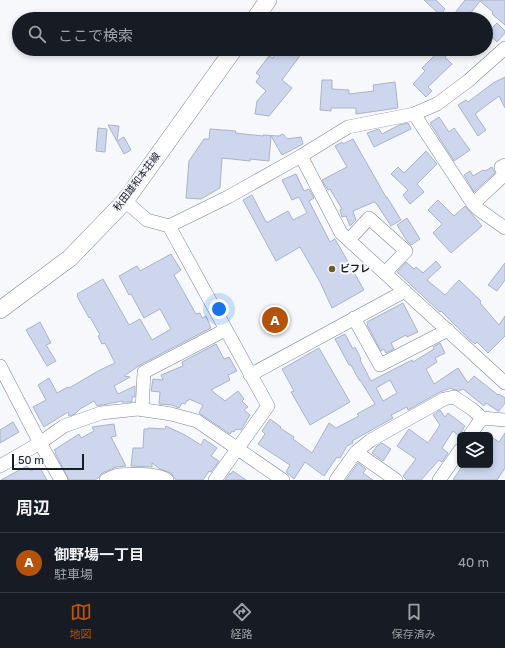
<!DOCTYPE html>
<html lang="ja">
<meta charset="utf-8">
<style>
body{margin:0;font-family:Rubik,"Noto Sans JP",sans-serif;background:#20242c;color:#f1f3f6}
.controls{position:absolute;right:12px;bottom:12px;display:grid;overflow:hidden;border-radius:6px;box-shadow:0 2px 6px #0003}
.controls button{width:36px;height:36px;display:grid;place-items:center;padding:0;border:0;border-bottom:1px solid #363941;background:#171b24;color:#f1f3f6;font:20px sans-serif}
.scale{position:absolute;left:12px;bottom:10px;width:72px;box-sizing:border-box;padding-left:4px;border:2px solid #191c24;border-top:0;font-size:11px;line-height:14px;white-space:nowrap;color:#191c24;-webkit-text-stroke:3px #f6f8fc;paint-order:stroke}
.you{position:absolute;left:219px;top:309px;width:14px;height:14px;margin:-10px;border:3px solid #fff;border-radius:50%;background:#1a73e8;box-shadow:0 0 0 6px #1a73e833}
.badge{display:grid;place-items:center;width:26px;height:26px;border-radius:50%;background:#b45309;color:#fff;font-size:13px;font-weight:700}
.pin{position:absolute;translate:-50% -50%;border:2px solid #fff;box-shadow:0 1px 4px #0006}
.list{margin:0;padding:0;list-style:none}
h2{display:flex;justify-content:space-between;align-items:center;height:52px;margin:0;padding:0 16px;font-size:17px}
h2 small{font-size:13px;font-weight:400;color:#9ea1a6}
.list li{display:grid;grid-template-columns:26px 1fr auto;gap:12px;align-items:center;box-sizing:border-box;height:60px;padding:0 16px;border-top:1px solid #363941}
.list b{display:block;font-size:15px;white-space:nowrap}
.list p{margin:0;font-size:13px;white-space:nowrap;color:#9ea1a6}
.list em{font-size:13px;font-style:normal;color:#9ea1a6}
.icon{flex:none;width:22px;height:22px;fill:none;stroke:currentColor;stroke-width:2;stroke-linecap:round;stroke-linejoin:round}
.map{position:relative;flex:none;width:505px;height:480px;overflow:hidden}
.search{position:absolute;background:#171b24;box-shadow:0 2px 6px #0003;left:12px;right:12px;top:12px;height:44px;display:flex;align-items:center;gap:10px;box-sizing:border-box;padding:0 14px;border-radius:22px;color:#9ea1a6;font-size:15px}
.sheet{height:112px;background:#171b24}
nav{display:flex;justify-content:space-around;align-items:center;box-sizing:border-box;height:56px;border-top:1px solid #363941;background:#171b24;font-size:11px;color:#9ea1a6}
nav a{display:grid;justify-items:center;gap:2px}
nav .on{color:#b45309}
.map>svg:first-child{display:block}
.building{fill:#cdd6ec;stroke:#aab3c8;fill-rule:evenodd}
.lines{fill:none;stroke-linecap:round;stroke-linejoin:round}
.minor-casing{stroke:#7a8297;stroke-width:14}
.major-casing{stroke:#7a8297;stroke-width:18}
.minor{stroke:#fff;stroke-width:13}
.major{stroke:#fff;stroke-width:17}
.poi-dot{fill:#6f5c2a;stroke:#f6f8fc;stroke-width:1.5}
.labels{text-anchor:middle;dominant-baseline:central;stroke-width:4;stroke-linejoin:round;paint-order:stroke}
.street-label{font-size:10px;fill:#191c24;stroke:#f6f8fc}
.poi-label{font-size:10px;font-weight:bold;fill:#191c24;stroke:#f6f8fc;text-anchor:start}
</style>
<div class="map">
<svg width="505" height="480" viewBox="0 0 505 480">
<rect width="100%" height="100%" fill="#f6f8fc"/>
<path class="building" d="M424,0H436L445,9L440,15Z
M465,0H505V25L492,14L493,12L480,1L466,19H463L455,13Z
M497,23L505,31V33L497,42L487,33Z
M276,49H305L282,80L292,88L269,116L255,114L257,101L266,91L256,82L260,76L256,73L269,56L273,58Z
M441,49H452L445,57L452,64L428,87L432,91L426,97L413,84L425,71L422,68Z
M505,77V108L499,96L475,114L486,130L478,136L458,105L466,100L468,102L493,83Z
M322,80H332V89L349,90V94L374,91L373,85L395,82L398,108L356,114V108H331V111L320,110Z
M439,117L449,132L454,128L470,150L454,161L430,123Z
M408,123L411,129L374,147L367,133L379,129L382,134L399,125Z
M108,125L119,126L117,141L124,137L131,150L124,154Z
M98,128L107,129L105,152L96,151Z
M210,129L236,131L235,133L263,136V135L279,136L283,134L287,139L301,137L303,144L282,155L271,136L269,161L250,159V161L222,158L220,188L201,199L186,198L189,161L204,139H209Z
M353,139L386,197H387L401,220L391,226L376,203L374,202L353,211L356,220L350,226L346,216L342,217L340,210L342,209L330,189L328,190L322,180L347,167L335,146L342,142L343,144Z
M426,151L437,164L417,184L424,192L410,204L403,195L408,190L391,174L398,167L404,173Z
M492,167L495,173L474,192L464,175L470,171L473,176L483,170L485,171Z
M296,174L304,191L309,189L314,198L309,201L330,242L335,239L364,290L332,308L320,282L300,247L276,261L243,200L252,195L266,222H268L288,211L293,220L307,213L299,197L292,200L282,180Z
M438,200L454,216L465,206L482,226L451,253L433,233L442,224L428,210Z
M407,218L420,239L411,245L407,241L397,225Z
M171,254L181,270L174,275L196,314L200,313L202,318L206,316L211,328L140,365L124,376L130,377L114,386L118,394L135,386V397H132V402H122V401L97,406L94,401L80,409L75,414L69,416L68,412L44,427L33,407L46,400L38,385L49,378L57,393L68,387L69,388L100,370L115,363L105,343L102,344L98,336L100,335L90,317L89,318L77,296L78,295L77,294L103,279L129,325L140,319L152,340L171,329L160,309L144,318L131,294L129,295L119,276L137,266L140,271Z
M436,261L441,267L427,280L445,295L459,280L481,301L480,303L499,325L505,316V336L488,353L477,342L475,344L469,339L441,311L440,312L397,272L406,262L414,269L416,267L423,273Z
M505,263V280L497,291L488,285Z
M403,303L418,332L407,337L406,335L391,343L394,349L386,353L384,349L381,351L367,325L368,324L367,322Z
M40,322L51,343L46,345L56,361L47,366L26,330Z
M345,334L353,349L355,347L361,359L360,360L371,381L412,360L413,362L434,349L433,347L440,343L445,353L435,358L437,362L426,369L434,384L458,368L468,383L474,376L498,395L499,394L505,398V403L499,411H498L486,403L484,406L463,389L459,391L452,389L451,388L440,392L408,410L407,407L391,415L393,418L352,441L353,443L347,446L340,458L337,457L324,476L305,462L294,479L286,472L290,465L258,444L265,434L262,431L270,419L281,427L280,428L294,437L293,439L312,453L329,423L336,428L359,416L357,414L375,404L360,380H359L351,365H349L335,339ZM390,380L397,393L383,401L376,388Z
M216,344L224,359L229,357L237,371L228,375L230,380L211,390L225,401L238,391L244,399L242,401L248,407L244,410L250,415L241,430L239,429L238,430L236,429L234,432L232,431L230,434L199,413L203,405L189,399L188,401L187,400L185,404L182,403L179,408L172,405L159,404L160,392L151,391L153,379L163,380L161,375L183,366L182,362Z
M319,348L350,402L310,425L291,392L294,391L282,369Z
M440,410L445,417L448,413L465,426L459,436L453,431L442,448L448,453L442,462L439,460L421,480H407L403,476L416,459L397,446L409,429L428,443L440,425L433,415Z
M13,422L19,432L0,443V430Z
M114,424L116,436L111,437L126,466L116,467L102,473L98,478L95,480H69L55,453L56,452L54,450L79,434L81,438L94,431L92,427Z
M166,426L185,435L201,445L204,439L217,448L211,456L219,461L211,472L209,471L203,480H176L171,473L160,469L152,463V467L131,466L133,448H143L144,429H148V428L165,429Z
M505,433V468L497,480H453L463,465H490V436L499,442Z
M382,443L391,449L383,461L372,453L377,446Z
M358,463L366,469L363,473L373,480H346Z
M27,466L31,471L37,468L38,469L40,468L47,480H1Z
M233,471L246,480H225L230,473L231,474Z"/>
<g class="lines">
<defs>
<path id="minor" d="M414,114L473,204L478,209L505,228
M301,156L341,233L505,383
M125,201L147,220L169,226L228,197L301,156L348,127L414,114L437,104L468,81L505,48
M473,204L502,177L503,172L501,167L505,165
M169,226L268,406L215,480
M349,240L369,218L406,251L385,273
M354,318L380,365L448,330
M0,366L40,443L61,480
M250,375L405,291
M142,410L144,372L225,330
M470,435L482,418
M356,452L396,480
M0,466L40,443L64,426L101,413L138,409L171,414L197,421L283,480
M106,480C110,478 114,476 118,475C130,474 157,473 167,480
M336,480L356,452L371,440L444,399L454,397L472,409L482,418L505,420
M439,480L460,450"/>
<path id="major" d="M255,19L268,0
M0,310L70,258L125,201L234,49"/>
</defs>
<use href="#minor" class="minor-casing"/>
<use href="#major" class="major-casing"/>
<use href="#minor" class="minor"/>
<use href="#major" class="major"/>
</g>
<circle class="poi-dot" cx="332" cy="269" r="4"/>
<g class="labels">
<g class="street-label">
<text transform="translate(137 182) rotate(-53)">秋田雄和本荘線</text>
</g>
<g class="poi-label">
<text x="340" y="269">ビフレ</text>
</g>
</g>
</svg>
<div class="controls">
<button><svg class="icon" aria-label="layers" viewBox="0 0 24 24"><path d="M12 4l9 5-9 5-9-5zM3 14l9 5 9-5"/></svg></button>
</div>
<div class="scale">50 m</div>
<div class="you"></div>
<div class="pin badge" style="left:275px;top:320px">A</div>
<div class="search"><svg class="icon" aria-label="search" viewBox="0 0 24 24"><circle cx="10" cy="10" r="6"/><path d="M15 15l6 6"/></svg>ここで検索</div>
</div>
<section class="sheet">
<h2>周辺<small></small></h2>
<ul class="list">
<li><span class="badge">A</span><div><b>御野場一丁目</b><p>駐車場</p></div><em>40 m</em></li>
</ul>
</section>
<nav>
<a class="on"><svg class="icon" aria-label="map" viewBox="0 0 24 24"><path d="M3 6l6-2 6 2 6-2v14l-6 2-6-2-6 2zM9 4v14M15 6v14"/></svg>地図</a>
<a><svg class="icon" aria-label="directions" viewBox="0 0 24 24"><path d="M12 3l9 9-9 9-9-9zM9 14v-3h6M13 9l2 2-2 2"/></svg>経路</a>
<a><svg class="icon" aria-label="saved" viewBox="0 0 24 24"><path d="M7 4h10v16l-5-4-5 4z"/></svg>保存済み</a>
</nav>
